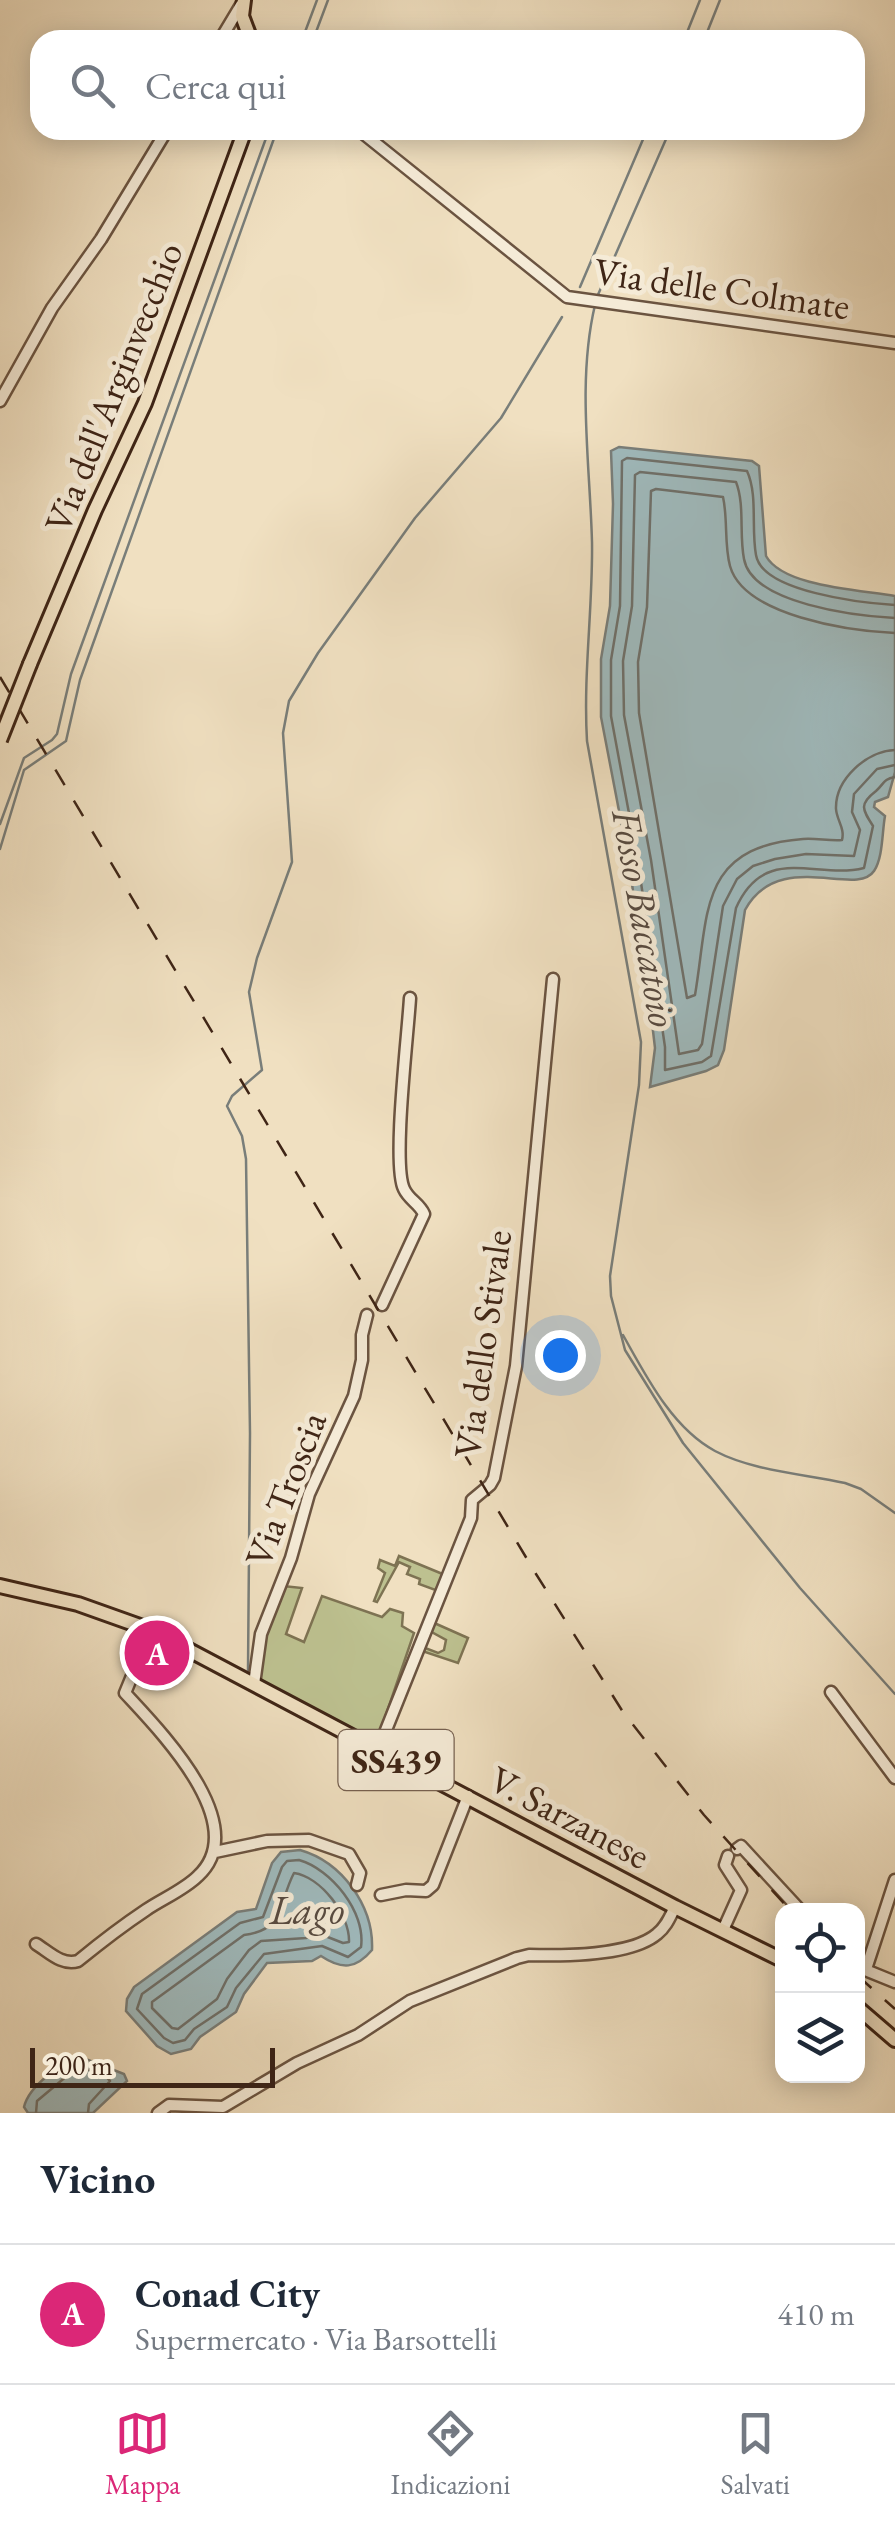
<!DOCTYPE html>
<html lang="it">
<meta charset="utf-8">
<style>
body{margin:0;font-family:"EB Garamond",serif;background:#f6f6f7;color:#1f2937}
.controls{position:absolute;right:30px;bottom:30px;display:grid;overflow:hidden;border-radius:20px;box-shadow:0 5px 25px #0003}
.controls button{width:90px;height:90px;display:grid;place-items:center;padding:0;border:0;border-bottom:2px solid #e0e1e3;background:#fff;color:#1f2937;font:50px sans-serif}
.scale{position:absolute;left:30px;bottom:25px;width:245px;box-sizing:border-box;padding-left:10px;border:5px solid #3f2516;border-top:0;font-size:28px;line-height:35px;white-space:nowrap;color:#3f2516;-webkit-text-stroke:8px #f5ebd7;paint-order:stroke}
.you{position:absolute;left:560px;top:1355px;width:35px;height:35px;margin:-25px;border:8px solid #fff;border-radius:50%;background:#1a73e8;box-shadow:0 0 0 15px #1a73e833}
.badge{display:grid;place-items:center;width:65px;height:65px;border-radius:50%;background:#db2777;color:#fff;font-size:32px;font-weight:700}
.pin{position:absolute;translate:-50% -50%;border:5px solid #fff;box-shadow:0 2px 10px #0006}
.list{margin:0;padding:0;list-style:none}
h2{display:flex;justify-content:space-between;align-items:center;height:130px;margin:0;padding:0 40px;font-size:42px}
h2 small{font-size:32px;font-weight:400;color:#747a83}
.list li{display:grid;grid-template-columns:65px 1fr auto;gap:30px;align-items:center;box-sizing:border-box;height:140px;padding:0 40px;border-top:2px solid #e0e1e3}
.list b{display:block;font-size:38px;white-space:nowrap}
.list p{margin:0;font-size:32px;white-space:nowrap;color:#747a83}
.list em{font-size:32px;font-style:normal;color:#747a83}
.icon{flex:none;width:55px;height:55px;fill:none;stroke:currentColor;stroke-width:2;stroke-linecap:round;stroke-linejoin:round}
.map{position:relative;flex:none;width:895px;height:2113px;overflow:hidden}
.search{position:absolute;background:#fff;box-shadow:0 5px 25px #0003;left:30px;right:30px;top:30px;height:110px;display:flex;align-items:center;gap:25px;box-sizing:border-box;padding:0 35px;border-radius:30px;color:#747a83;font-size:38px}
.sheet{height:270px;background:#fff}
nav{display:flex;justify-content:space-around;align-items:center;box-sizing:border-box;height:140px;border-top:2px solid #e0e1e3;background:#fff;font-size:28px;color:#747a83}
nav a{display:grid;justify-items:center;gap:5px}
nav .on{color:#db2777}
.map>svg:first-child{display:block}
.green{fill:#bdc190;stroke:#7e7353;stroke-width:2.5}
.water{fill:#9fbabd;stroke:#797e7a;stroke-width:2.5}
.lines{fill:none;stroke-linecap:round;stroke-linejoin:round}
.shore{stroke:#6f706a;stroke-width:2.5}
.stream{stroke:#797e7a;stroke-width:2.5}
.minor-casing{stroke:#6b5441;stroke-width:15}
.major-casing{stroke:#3f2516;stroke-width:18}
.minor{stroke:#f5ebd7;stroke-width:10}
.major{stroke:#f0e0c1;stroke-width:12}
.rail{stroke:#3f2516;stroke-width:2.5;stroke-dasharray:18 18;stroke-linecap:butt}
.major-bridge-casing{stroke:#3f2516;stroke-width:18;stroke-linecap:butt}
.major-bridge{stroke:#f0e0c1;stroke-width:12}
.labels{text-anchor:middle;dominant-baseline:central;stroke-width:10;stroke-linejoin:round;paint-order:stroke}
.shield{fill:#f5ebd7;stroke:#766050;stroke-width:2.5}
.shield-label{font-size:35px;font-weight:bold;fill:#3f2516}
.street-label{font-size:38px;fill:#3f2516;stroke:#f5ebd7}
.water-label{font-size:40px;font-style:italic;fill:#574a40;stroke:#f5ebd7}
</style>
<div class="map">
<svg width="895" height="2113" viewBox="0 0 895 2113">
<rect width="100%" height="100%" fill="#f0e0c1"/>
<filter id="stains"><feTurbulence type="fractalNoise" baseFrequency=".002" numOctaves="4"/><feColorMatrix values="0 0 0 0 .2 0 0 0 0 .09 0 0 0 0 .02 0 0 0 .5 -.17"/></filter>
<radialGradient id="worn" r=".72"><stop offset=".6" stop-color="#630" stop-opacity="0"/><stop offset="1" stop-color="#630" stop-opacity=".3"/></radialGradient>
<path class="green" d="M399,1556L445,1575L438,1591L419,1584L420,1579L407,1574L410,1567L399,1562L377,1602L374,1601L385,1573L378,1568L380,1560L395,1566Z
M283,1586L302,1588L286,1634L304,1642L322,1596L382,1617L390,1609L403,1613L402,1626L414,1633L377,1741L257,1679L264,1636Z
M432,1622L468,1638L458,1663L419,1650L420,1646L438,1653L444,1650L446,1640L428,1630Z"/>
<path class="water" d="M619,447L752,461L759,466L766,556C783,587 862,590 895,596V772L888,797L875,802L874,807L885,816C882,832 883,858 874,871C856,898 779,848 745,910L724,1050L718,1065L706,1071L650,1087L655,1048L653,1031L629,863L601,717V659L610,606L613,504L611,451Z
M300,1850C342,1862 374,1906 372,1950C356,1969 342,1970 321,1956L312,1961L267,1963L244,1994L236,2012L200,2037L191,2049L171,2054L157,2046L126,2011L127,1999L134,1987L237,1912L256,1909L272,1863L281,1852Z
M83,2058L124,2074L127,2081L93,2113H28L24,2107C29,2086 62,2061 83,2058Z"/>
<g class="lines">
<path class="shore" d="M895,605C863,603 762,592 756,555C751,528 758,495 747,471L627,458L622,461L620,606L611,660V716L638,862L665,1047V1070L702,1062L711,1056L736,908C765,843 816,880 864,868L873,826C862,809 859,804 876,791C884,784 883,779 895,777
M895,618C857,616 752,604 744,559C739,534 745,505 736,482L640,472L635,475L632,606L623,661L624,715L651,860L679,1054L698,1050L702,1044L723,906L737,879L753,866L775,859L806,854L854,856L860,830L852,812L854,794L877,769L895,765
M895,633C850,631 744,616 730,566C724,544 728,519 723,497L656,489L651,491L647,607L638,662L639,713L687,998L695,995C709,913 698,847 803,839C816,838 829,841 842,840C845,828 837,821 836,809C835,779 867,751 895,750
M299,1860C331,1869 366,1912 361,1947L348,1957L322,1946L264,1954L236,1988L227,2007L194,2029L185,2040L173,2043L164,2038L137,2009L142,1994L240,1923L263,1917L282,1867L287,1861Z
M294,1873C321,1877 350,1915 349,1942L343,1943L320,1934L306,1938L261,1941L249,1950L227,1979L217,1999L178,2029L172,2028L152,2008V2002L244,1935C286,1930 278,1903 294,1873Z
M36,2113L37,2101L74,2070C86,2067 103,2071 110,2081L89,2104L88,2113"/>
<path class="stream" d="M302,40L317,0
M313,40L328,0
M684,40L700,0
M704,40L720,0
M580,287L647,130
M597,297L670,130
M595,305C577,381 590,464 592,542C593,608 583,674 587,741L641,1042L639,1085L610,1276L611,1296L625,1350L683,1443L800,1588L895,1694
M0,824L24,758L52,740L57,734L71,674L269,130
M0,849L24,770L66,741L80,680L277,130
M623,1335C646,1376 672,1428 715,1451C753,1471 804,1474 845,1483L861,1489L895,1513
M248,1670L250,1433L246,1159L242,1136L227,1106L232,1096L262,1070L249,992L257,958L292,862L283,733L289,701L318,653L415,518L501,418L562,317"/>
<defs>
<path id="minor" d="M220,40L241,5
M359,130L567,297L895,343
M0,401L52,308L101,239L167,130
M382,1305L424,1214C419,1203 409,1200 404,1189C392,1164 408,1034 410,998
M254,1684L261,1634L291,1558L309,1494L354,1396L362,1360V1335L367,1315
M831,1692L895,1778
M378,1750L471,1518L472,1500L490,1485L494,1478L516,1366L553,979
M737,1849L741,1846L800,1910
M215,1852L267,1841L309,1840L349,1854L360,1873L357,1885
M381,1895L406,1890L426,1891L433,1885L468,1796
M723,1930L741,1890L725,1865L728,1856
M36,1944C49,1952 62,1966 78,1961C100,1943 122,1926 146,1910C162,1899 184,1890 198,1876C253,1825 160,1731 125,1693L151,1630
M858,1967L895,1982
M866,1969L895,1880
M158,2113L169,2105L223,2107L297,2063L358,2035L410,2001L517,1958L529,1955C562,1956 631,1956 657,1934C666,1927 670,1917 675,1907"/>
<path id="major" d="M244,0L242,16L251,40
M30,664L95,510L145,403L245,130
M0,1586L78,1604L151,1630L675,1907L782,1960
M858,2008L895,2040"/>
</defs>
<use href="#minor" class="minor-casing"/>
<use href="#major" class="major-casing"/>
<use href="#minor" class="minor"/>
<use href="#major" class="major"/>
<path class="rail" d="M0,677L536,1574L623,1712L704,1815L790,1910
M858,1976L895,2009"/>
<defs>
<path id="major-bridge" d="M0,740L30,664"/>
</defs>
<use href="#major-bridge" class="major-bridge-casing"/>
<use href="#major-bridge" class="major-bridge"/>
</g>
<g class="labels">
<rect class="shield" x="338.5" y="1730" width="115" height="60" rx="8"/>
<g class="shield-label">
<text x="396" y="1760">SS439</text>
</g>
<g class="street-label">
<text transform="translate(722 288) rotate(8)">Via delle Colmate</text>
<text transform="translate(113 387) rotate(-68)">Via dell'Arginvecchio</text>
<text transform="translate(482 1344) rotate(-82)">Via dello Stivale</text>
<text transform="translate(285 1489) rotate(-69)">Via Troscia</text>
<text transform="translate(570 1817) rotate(28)">V. Sarzanese</text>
</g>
<g class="water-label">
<text transform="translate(645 918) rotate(80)">Fosso Baccatoio</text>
<text x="307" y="1910">Lago</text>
</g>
</g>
<rect width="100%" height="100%" filter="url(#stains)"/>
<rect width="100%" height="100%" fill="url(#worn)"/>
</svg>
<div class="controls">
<button><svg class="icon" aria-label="locate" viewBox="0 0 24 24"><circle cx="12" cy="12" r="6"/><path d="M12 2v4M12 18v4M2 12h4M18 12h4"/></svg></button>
<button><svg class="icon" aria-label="layers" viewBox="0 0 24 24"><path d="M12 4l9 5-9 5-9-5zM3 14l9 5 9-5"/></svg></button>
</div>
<div class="scale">200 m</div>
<div class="you"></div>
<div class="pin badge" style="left:157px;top:1653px">A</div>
<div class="search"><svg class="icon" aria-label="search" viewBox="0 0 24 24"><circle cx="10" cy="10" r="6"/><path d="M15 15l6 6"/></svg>Cerca qui</div>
</div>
<section class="sheet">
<h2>Vicino<small></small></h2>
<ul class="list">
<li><span class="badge">A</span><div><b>Conad City</b><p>Supermercato · Via Barsottelli</p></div><em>410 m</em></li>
</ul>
</section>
<nav>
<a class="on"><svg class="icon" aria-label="map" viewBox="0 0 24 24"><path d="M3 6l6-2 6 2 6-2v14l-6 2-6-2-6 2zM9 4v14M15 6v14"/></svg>Mappa</a>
<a><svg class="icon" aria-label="directions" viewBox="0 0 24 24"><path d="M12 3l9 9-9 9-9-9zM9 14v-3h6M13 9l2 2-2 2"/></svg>Indicazioni</a>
<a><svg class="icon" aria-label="saved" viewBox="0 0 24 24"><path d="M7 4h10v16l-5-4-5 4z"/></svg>Salvati</a>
</nav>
